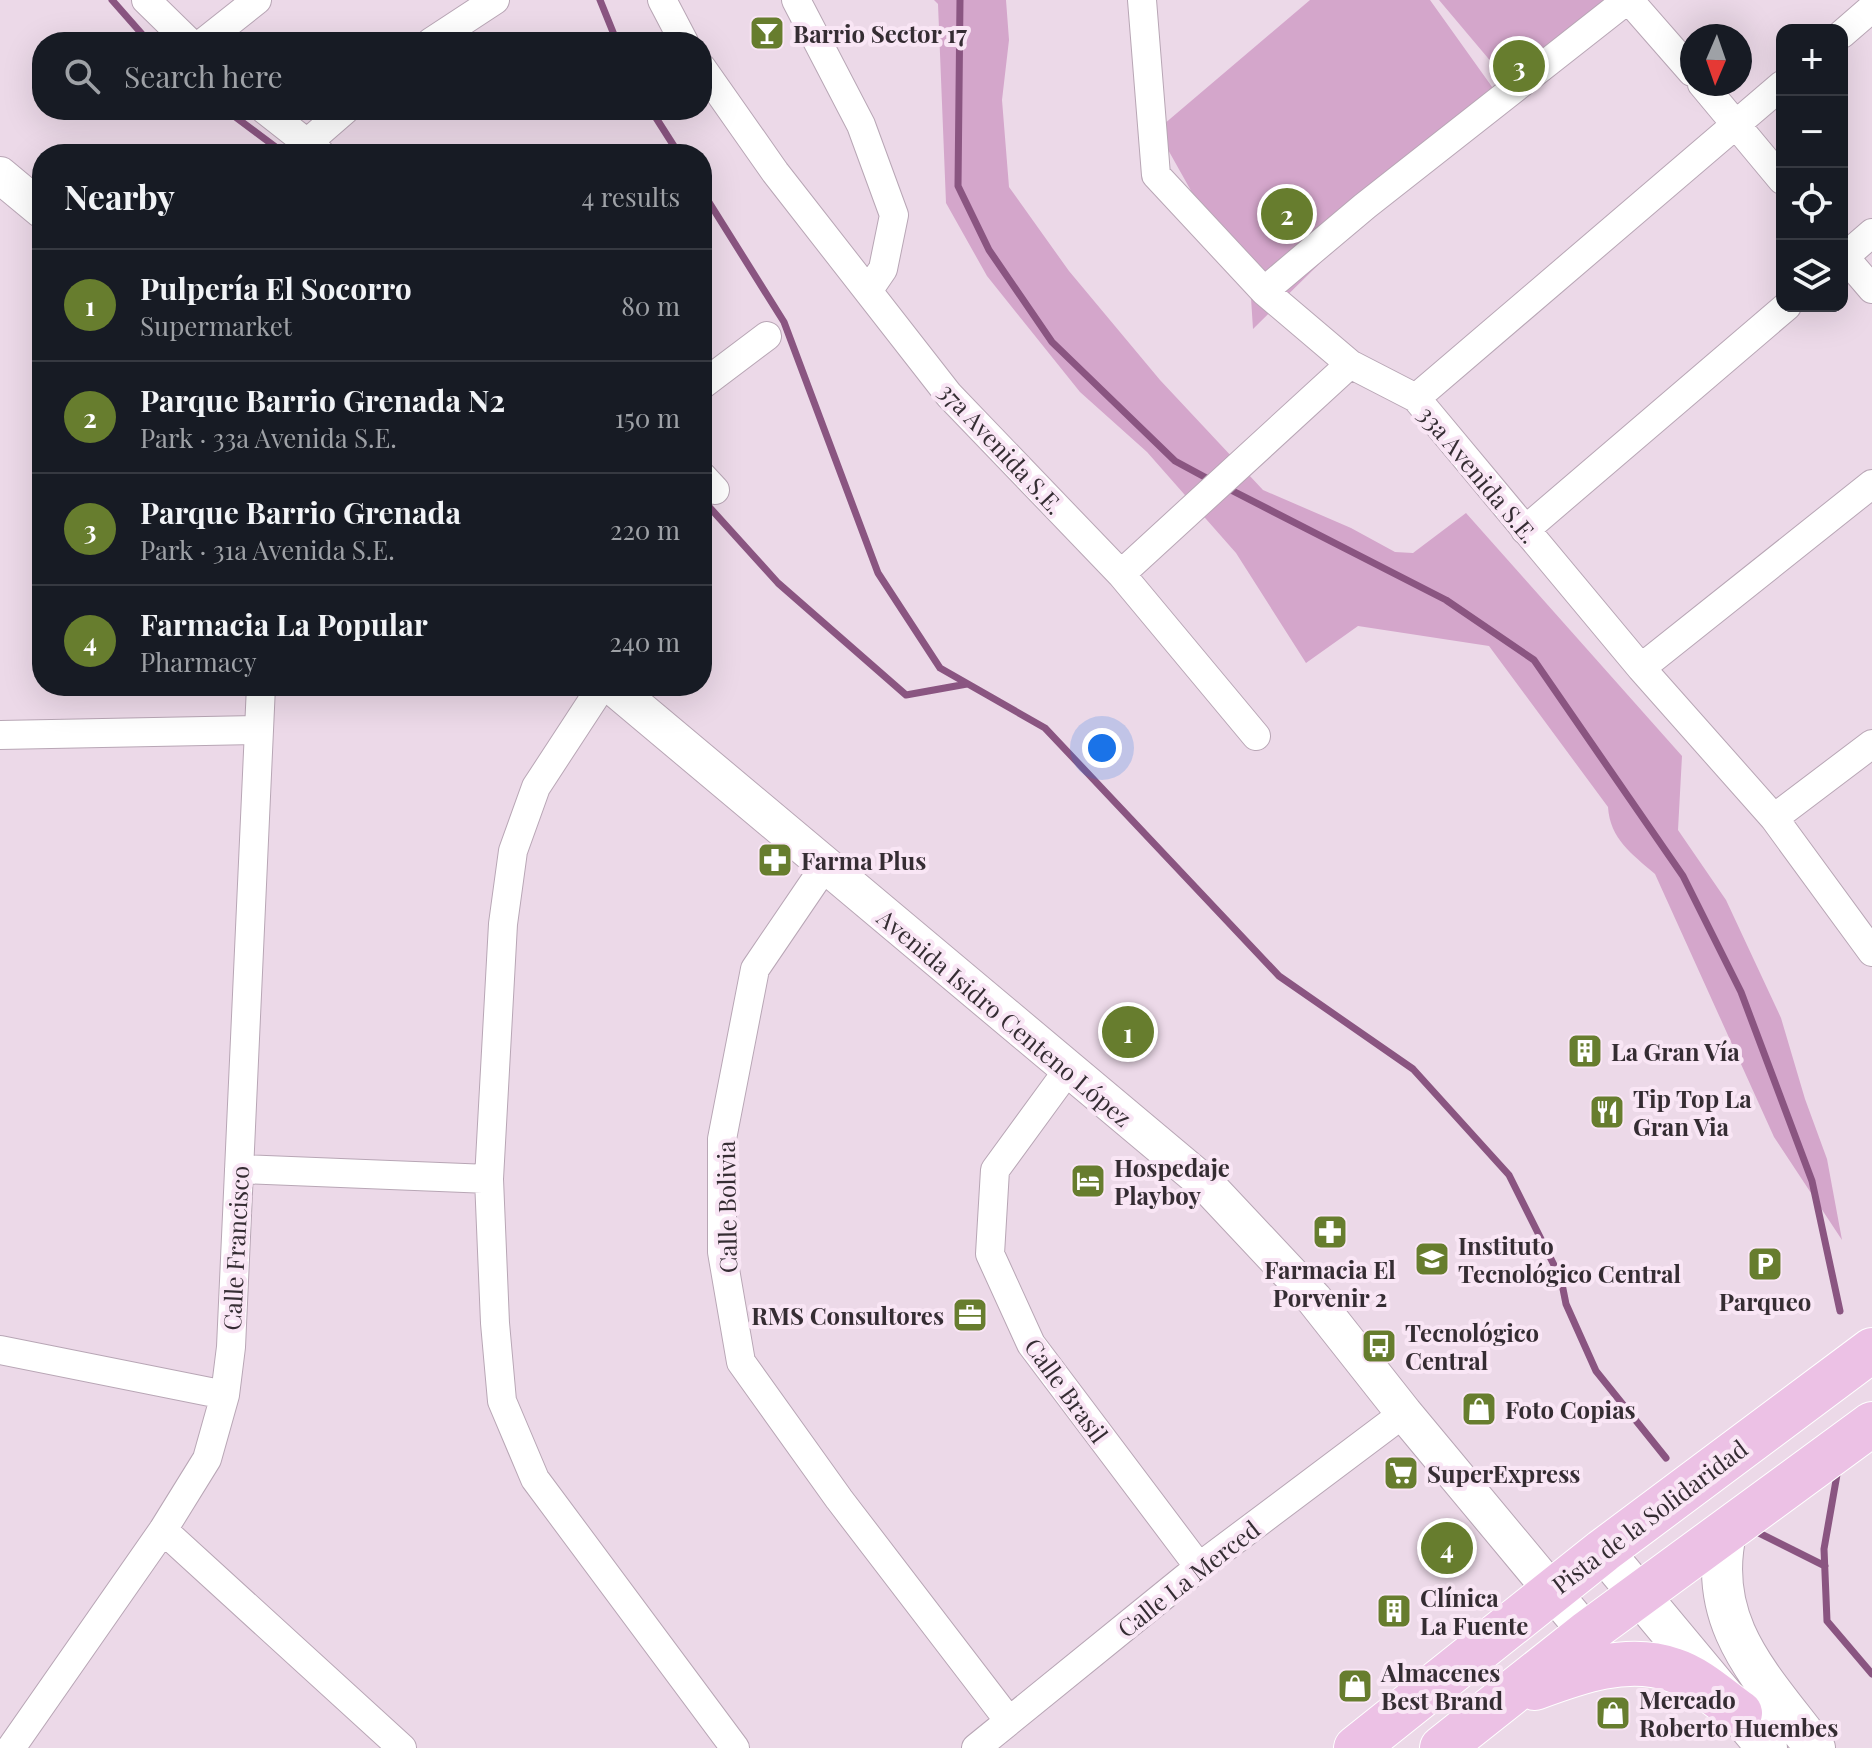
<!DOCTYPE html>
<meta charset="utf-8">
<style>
body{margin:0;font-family:"Playfair Display",serif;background:#242831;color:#f1f3f6}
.controls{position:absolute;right:24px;top:24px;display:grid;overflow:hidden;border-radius:16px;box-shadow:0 8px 32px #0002}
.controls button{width:72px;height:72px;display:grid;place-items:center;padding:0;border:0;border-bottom:2px solid #363941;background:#171b24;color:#f1f3f6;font:40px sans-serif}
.compass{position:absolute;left:1680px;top:24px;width:72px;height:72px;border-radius:50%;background:#171b24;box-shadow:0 8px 32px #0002;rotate:182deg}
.you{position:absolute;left:1102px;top:748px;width:28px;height:28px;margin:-20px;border:6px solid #fff;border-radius:50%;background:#1a73e8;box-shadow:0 0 0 12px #1a73e833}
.badge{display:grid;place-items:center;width:52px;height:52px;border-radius:50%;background:#677d2e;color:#fff;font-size:26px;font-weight:700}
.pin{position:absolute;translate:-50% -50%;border:4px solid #fff;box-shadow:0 2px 8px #0006}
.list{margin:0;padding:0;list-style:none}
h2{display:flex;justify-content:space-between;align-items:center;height:104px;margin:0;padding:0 32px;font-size:34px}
h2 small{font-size:26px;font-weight:400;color:#9ea1a6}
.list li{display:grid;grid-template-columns:52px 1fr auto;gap:24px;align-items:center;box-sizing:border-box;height:112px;padding:0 32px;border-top:2px solid #363941}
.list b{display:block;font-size:30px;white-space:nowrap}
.list p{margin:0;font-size:26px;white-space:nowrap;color:#9ea1a6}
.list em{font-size:26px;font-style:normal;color:#9ea1a6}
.icon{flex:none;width:44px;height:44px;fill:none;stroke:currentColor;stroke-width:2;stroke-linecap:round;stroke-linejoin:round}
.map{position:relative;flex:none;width:1872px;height:1748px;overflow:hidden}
.search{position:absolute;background:#171b24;box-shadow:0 8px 32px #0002;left:32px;top:32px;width:680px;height:88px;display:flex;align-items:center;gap:20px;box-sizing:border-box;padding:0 28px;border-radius:32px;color:#9ea1a6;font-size:30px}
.panel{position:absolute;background:#171b24;box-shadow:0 8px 32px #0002;left:32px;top:144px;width:680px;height:552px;border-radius:32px}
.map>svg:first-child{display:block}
.green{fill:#d4a6cb}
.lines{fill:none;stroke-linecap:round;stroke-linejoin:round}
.stream{stroke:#8a5581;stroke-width:7}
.minor-casing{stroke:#b8a6b5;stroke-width:30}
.tertiary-casing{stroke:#b8a6b5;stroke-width:38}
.secondary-casing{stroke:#b8a6b5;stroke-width:42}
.primary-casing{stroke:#fff;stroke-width:46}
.minor{stroke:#fff;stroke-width:28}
.tertiary{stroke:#fff;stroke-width:36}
.secondary{stroke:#fff;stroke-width:40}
.primary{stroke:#ecc1e5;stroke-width:44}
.labels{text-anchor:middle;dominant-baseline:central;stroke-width:8;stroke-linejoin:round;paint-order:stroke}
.poi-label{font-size:24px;font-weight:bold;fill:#352d33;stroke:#f9e6f5;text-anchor:start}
.street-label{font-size:24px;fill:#352d33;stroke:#f9e6f5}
</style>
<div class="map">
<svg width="1872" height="1748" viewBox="0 0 1872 1748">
<rect width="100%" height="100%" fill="#ecd9e8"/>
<path class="green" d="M934,0H1006L1009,40L1002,100L1009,187L1069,271L1160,380L1263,490L1351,528L1395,552L1413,553L1466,513L1682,756L1678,830L1726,900L1781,1018L1805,1099L1827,1159L1842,1240L1774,1137L1655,874C1632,854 1610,839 1608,807L1489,646L1358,626L1306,663L1236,553L1147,452L1080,392L987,276L946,203L938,4Z
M1310,0H1430L1495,91L1253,329L1251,298L1157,130Z
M1439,0H1627L1514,89Z"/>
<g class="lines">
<path class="stream" d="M112,0L149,42
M600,0L617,42
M960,0L958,186L989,250L1052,342L1175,461L1212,481
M226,110L285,154
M651,110L679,154
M702,191L784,322L878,573L940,668L1045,728L1279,976L1413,1069L1509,1175L1561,1279L1566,1304L1596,1371L1666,1458
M1227,488L1446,600L1534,660L1683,876L1741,992L1812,1181L1840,1311
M702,499L778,583L906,695L967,684
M1838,1469L1824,1549L1827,1621L1872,1674
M1759,1533L1825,1566"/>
<defs>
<path id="minor" d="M146,0L189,42
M662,0L684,42
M796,0L861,125L894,215L883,269L868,291
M1142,0L1156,175L1264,291L1350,364L1416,398L1641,668L1774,818L1872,952
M1629,0L1692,72
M1842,34L1872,8
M204,42L257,0
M431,42L495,0
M702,68L775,172L949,395L1121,574L1350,364
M1702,84L1782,180
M265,110L321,154
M307,143L345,110
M1842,254L1872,289
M1842,259L1872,233
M1264,291L1365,206L1627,0
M702,385L767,336
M1416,398L1782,85
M702,476L715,490
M1525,530L1787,306
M1121,574L1256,736
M1641,668L1872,484
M602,686L536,787L513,851L503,924L489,1179L495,1323L502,1401L535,1479L735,1748
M0,735L258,730
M1774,818L1872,744
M825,866L755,969L722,1139V1252L741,1362L839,1499L1009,1721
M1068,1070L995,1170L990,1254L1031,1344L1199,1567
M239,1169L489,1179
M0,1350L225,1395
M163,1530L402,1748
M11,1748L163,1530L207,1459L225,1395L231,1347L261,686
M976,1748L1199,1567L1404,1413"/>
<path id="tertiary" d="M0,175L42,210
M612,686L1207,1185L1314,1299L1404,1413L1587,1633"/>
<path id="secondary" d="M1727,1529C1704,1624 1763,1678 1815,1748
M1603,1551L1767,1748"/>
<path id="primary" d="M1535,1688C1578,1672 1627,1654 1673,1670C1698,1678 1719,1698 1740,1713
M1356,1748L1603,1551L1872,1350
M1442,1748L1587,1633L1872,1424"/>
</defs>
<use href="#minor" class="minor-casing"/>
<use href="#tertiary" class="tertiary-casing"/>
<use href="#secondary" class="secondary-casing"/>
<use href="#primary" class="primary-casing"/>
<use href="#minor" class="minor"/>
<use href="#tertiary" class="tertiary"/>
<use href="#secondary" class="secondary"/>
<use href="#primary" class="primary"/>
</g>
<defs>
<symbol id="bar-square" viewBox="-11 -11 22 22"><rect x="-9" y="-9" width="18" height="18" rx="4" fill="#677d2e" stroke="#f9e6f5"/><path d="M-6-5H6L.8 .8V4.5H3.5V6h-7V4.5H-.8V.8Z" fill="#fff"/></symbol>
<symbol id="pharmacy-square" viewBox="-11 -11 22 22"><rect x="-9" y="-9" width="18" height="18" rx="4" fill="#677d2e" stroke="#f9e6f5"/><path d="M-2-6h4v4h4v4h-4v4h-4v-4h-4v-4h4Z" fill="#fff"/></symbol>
<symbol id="building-square" viewBox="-11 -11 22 22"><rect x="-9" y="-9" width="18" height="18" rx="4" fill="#677d2e" stroke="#f9e6f5"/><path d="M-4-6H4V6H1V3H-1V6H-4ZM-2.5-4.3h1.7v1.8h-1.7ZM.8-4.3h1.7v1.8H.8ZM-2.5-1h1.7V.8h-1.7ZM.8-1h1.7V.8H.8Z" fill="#fff"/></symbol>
<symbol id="restaurant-square" viewBox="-11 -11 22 22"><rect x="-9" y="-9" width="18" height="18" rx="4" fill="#677d2e" stroke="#f9e6f5"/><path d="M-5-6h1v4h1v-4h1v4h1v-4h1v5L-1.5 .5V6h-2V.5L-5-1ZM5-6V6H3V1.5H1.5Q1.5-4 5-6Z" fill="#fff"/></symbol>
<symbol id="hotel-square" viewBox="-11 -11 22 22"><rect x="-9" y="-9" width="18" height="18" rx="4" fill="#677d2e" stroke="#f9e6f5"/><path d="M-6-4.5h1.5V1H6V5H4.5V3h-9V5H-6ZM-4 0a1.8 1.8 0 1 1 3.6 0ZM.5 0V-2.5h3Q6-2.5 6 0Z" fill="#fff"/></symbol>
<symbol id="university-square" viewBox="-11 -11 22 22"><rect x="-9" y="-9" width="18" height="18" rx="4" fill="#677d2e" stroke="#f9e6f5"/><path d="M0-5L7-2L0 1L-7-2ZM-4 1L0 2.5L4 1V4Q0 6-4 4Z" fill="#fff"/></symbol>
<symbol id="parking-square" viewBox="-11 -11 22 22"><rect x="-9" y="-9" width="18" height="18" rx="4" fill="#677d2e" stroke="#f9e6f5"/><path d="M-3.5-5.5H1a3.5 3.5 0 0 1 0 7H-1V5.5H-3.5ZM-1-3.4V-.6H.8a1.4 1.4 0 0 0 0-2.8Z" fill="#fff"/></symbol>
<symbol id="office-square" viewBox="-11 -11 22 22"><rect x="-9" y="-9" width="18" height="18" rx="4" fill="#677d2e" stroke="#f9e6f5"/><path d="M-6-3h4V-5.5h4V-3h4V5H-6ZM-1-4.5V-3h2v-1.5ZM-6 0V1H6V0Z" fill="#fff"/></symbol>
<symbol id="bus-square" viewBox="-11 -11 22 22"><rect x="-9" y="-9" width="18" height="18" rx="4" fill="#677d2e" stroke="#f9e6f5"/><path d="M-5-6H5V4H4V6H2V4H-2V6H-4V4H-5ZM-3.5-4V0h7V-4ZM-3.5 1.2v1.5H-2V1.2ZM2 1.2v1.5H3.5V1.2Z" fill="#fff"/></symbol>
<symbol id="shop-square" viewBox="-11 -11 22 22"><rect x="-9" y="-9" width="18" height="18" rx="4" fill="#677d2e" stroke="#f9e6f5"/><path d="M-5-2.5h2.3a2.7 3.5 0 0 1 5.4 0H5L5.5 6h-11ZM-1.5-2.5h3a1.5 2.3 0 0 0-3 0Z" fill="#fff"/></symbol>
<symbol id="supermarket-square" viewBox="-11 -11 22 22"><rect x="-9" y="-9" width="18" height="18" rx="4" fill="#677d2e" stroke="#f9e6f5"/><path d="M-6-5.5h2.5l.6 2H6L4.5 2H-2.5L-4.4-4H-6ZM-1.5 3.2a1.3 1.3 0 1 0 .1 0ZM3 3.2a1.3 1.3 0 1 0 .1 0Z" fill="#fff"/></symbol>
</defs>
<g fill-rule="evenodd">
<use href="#bar-square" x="747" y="13" width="40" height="40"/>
<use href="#pharmacy-square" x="755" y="840" width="40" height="40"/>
<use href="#building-square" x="1565" y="1031" width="40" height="40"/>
<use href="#restaurant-square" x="1587" y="1092" width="40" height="40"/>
<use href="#hotel-square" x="1068" y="1161" width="40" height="40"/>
<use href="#pharmacy-square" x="1310" y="1212" width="40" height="40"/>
<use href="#university-square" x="1412" y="1239" width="40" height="40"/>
<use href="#parking-square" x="1745" y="1244" width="40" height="40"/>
<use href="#office-square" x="950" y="1295" width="40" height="40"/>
<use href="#bus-square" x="1359" y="1326" width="40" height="40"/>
<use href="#shop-square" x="1459" y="1389" width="40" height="40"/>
<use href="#supermarket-square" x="1381" y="1453" width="40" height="40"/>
<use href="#building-square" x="1374" y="1591" width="40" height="40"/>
<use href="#shop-square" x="1335" y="1666" width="40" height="40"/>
<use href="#shop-square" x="1593" y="1693" width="40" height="40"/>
</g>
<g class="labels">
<g class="poi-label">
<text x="793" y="33">Barrio Sector 17</text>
<text x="801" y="860">Farma Plus</text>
<text x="1611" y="1051">La Gran Vía</text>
<text x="1633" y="1098">Tip Top La<tspan x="1633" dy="28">Gran Via</tspan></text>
<text x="1114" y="1167">Hospedaje<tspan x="1114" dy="28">Playboy</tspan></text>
<text x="1458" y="1245">Instituto<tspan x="1458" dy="28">Tecnológico Central</tspan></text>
<text x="1330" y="1269" text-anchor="middle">Farmacia El<tspan x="1330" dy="28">Porvenir 2</tspan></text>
<text x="1765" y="1301" text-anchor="middle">Parqueo</text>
<text x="944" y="1315" text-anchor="end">RMS Consultores</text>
<text x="1405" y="1332">Tecnológico<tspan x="1405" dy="28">Central</tspan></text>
<text x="1505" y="1409">Foto Copias</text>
<text x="1427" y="1473">SuperExpress</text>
<text x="1420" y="1597">Clínica<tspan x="1420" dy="28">La Fuente</tspan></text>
<text x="1381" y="1672">Almacenes<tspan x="1381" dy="28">Best Brand</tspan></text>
<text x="1639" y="1699">Mercado<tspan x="1639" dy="28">Roberto Huembes</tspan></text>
</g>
<g class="street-label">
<text transform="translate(1002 448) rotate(47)">37a Avenida S.E.</text>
<text transform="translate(1479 474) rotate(50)">33a Avenida S.E.</text>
<text transform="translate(1005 1017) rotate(40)">Avenida Isidro Centeno López</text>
<text transform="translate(726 1207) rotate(-91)">Calle Bolivia</text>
<text transform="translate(235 1248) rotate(-87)">Calle Francisco</text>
<text transform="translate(1067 1390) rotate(54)">Calle Brasil</text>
<text transform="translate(1649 1516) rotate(-37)">Pista de la Solidaridad</text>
<text transform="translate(1188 1578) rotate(-38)">Calle La Merced</text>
</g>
</g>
</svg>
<div class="controls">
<button>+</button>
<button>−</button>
<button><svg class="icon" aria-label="locate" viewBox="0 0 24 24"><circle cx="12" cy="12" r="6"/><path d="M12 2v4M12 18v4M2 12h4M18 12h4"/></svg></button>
<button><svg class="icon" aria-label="layers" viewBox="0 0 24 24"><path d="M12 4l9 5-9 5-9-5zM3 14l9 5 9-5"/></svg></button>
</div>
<svg class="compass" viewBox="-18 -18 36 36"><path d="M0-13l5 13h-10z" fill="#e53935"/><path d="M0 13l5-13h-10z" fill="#9ea1a6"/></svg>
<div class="you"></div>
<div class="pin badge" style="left:1128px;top:1032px">1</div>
<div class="pin badge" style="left:1287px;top:214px">2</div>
<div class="pin badge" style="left:1519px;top:66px">3</div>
<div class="pin badge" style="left:1447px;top:1548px">4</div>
<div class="search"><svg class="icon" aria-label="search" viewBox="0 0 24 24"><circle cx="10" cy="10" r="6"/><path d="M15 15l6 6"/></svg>Search here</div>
<section class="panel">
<h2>Nearby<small>4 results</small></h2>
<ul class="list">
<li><span class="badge">1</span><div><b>Pulpería El Socorro</b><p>Supermarket</p></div><em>80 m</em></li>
<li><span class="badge">2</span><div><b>Parque Barrio Grenada N2</b><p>Park · 33a Avenida S.E.</p></div><em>150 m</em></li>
<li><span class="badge">3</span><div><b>Parque Barrio Grenada</b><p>Park · 31a Avenida S.E.</p></div><em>220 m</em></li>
<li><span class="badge">4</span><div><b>Farmacia La Popular</b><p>Pharmacy</p></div><em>240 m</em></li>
</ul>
</section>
</div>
